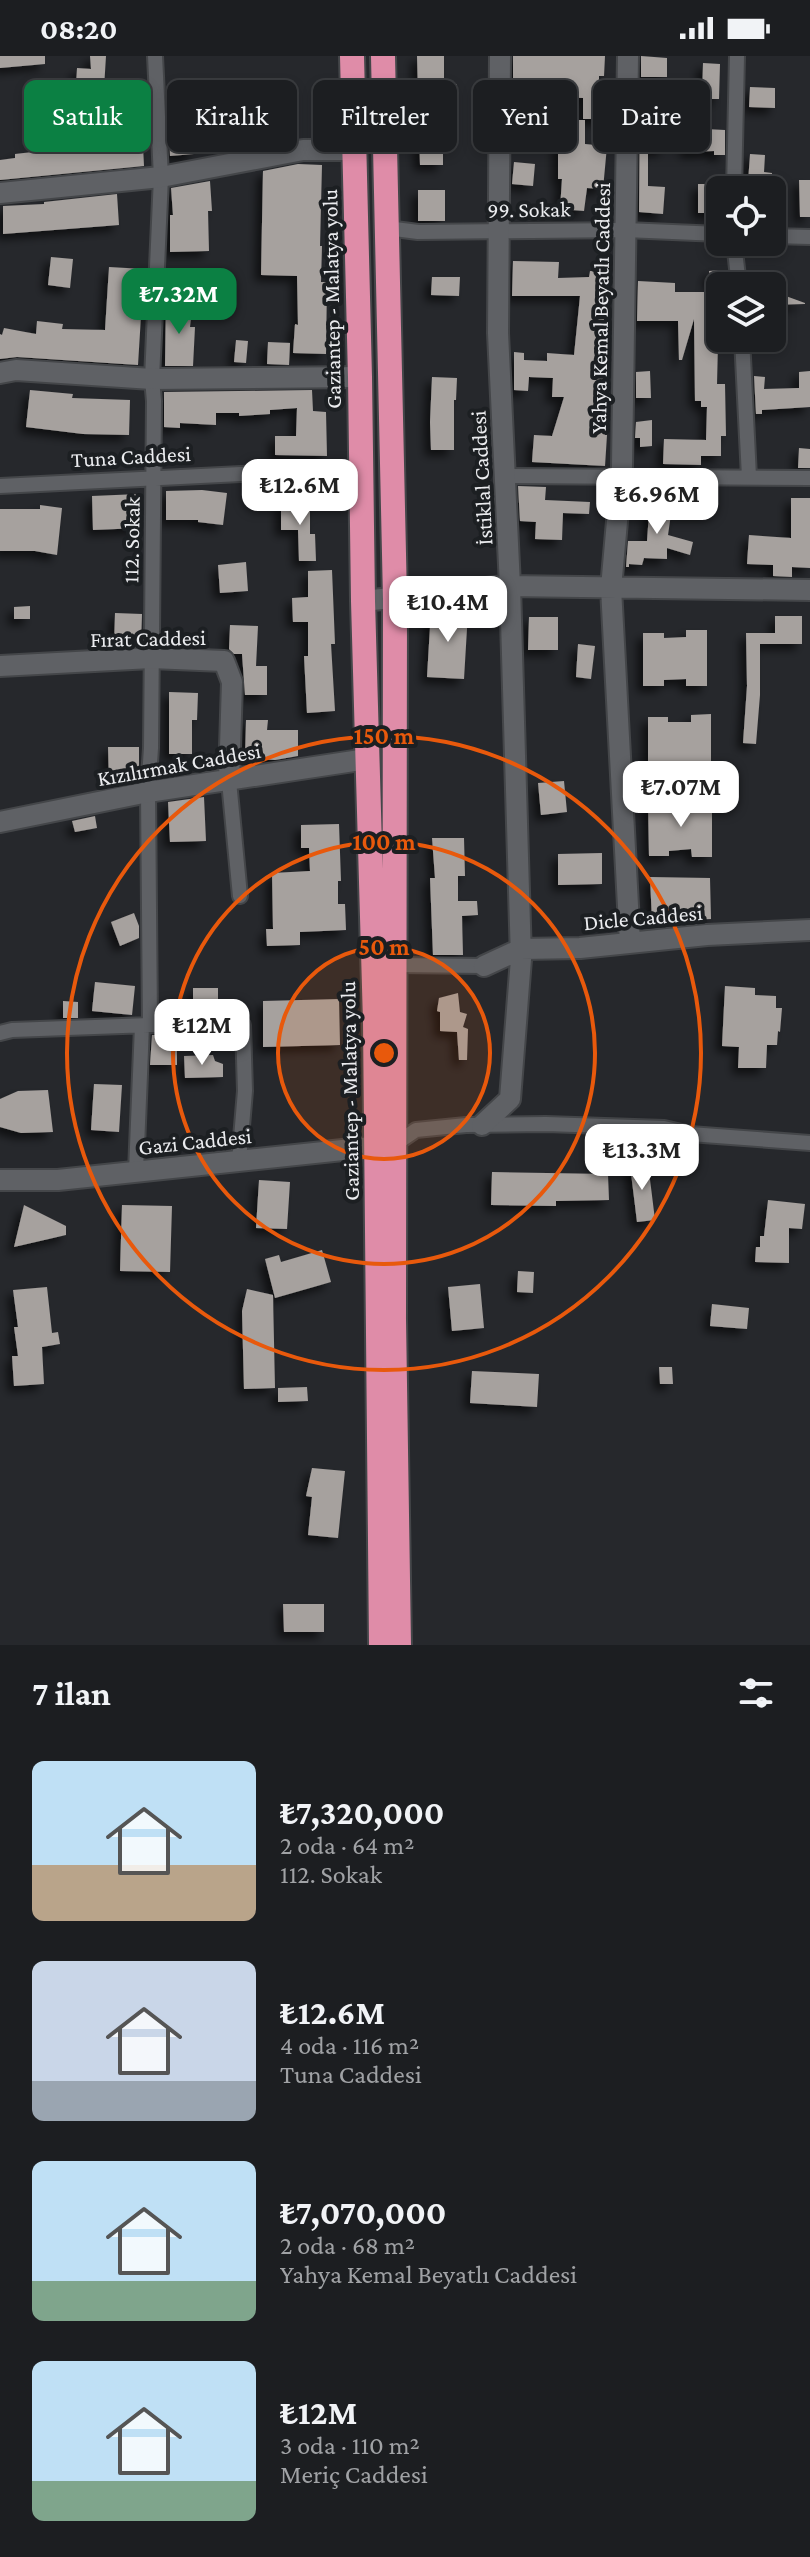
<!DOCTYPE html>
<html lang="tr">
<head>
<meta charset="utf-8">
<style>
	:root { --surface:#1c1e21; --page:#292b2e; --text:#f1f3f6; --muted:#a0a2a5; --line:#3a3c3f; --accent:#0b8043 }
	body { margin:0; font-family:"Crimson Pro",serif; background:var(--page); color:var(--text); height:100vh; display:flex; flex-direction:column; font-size:30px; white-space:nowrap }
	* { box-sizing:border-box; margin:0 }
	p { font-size:26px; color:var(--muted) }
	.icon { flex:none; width:44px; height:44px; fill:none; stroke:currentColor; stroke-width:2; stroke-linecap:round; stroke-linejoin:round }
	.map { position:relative; height:1589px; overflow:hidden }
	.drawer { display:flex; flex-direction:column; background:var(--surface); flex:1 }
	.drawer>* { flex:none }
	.top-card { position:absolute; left:24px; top:24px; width:762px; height:72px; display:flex; gap:16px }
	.fabs { position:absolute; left:706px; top:120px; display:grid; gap:16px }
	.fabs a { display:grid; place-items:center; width:80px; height:80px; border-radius:12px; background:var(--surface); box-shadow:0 4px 12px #0003,0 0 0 2px var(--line); font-size:40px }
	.price { position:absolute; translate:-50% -68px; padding:0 18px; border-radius:16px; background:#fff; color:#222; font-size:26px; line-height:52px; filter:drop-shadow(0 2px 4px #0008) }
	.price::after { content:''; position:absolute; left:50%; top:48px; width:24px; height:18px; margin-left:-12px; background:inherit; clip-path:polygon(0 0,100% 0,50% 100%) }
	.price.active { background:var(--accent); color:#fff }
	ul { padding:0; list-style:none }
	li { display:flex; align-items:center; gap:24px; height:200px; padding:0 32px }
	li span { display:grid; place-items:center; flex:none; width:224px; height:160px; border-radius:12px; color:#555 }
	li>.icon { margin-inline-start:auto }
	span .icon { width:96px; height:96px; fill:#fffc; stroke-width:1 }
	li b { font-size:34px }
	h2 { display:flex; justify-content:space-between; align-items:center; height:96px; padding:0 32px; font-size:34px }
	.pill { padding:0 28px; border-radius:12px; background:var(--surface); box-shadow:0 4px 12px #0003,0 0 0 2px var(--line); font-size:28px; line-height:72px }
	.pill.active { background:var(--accent); color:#fff }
	.status { display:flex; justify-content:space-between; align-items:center; height:56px; padding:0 40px; background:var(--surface); direction:ltr }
	.status svg { height:22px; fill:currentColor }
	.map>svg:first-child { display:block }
	.building { fill:#a6a19e; filter:url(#shadow) }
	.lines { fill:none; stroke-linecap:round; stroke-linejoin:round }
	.street-casing { stroke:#444649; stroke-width:18 }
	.secondary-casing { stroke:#444649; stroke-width:24 }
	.highway-casing { stroke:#444649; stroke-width:28 }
	.street { stroke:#5f6165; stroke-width:14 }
	.secondary { stroke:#5f6165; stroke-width:20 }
	.highway { stroke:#df8ca8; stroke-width:24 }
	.ring { fill:none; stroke:#e8590c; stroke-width:4 }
	.labels { text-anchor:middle; stroke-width:8; stroke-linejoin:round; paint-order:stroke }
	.street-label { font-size:22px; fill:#ebecef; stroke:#1c1f22 }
	.centre { fill:#e8590c; stroke:#1c1f22; stroke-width:4 }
	.ring-label { font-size:24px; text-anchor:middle; font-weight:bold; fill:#e8590c; stroke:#1c1f22; stroke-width:8; stroke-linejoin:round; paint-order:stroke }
</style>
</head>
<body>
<div class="status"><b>08:20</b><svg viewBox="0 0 49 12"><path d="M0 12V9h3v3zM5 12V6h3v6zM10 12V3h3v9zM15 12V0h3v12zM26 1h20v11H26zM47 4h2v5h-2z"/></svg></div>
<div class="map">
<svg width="810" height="1589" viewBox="0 0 810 1589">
	<defs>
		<filter id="shadow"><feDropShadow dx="-6" dy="6" stdDeviation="4" flood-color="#0009"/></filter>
	</defs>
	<rect width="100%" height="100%" fill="#26282c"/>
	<path class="building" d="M 0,0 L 45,0 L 45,8 L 0,12 Z
		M 90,0 L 106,0 L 101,80 L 129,78 L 131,42 L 146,43 L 144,69 L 142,69 L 144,110 L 0,124 L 0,104 L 15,102 L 15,98 L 59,93 L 59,88 L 76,86 L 74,65 L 77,12 L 91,13 Z
		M 417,0 L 444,0 L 444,28 L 457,28 L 457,54 L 449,55 L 449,88 L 443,88 L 443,109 L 420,109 Z
		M 513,0 L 605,0 L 604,20 L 599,20 L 599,39 L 608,39 L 608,63 L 583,63 L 583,42 L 555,41 L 555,25 L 544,25 L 539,58 L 513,57 Z
		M 641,0 L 667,2 L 667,21 L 641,21 Z
		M 703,7 L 720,8 L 719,43 L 702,43 Z
		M 750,31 L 775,32 L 775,52 L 749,51 Z
		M 640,41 L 666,42 L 664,94 L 648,94 L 648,130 L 665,131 L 663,158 L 639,156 Z
		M 186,52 L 188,69 L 191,69 L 194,98 L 170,100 L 169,71 L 172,71 L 170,54 Z
		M 558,64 L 585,64 L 585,88 L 607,90 L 603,133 L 587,132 L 584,155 L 560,153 L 562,123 L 558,123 Z
		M 686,72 L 725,74 L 725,99 L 714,99 L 714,95 L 686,96 Z
		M 750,98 L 765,99 L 764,116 L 772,117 L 772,129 L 748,127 Z
		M 514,106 L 535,108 L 533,130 L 512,128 Z
		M 298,108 L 322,109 L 320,190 L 322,190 L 321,226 L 327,226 L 326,298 L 293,297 L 295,268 L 298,269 L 297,220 L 261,219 L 263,115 Z
		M 799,124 L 810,124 L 810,161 L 800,161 Z
		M 210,125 L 212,155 L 208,155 L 209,195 L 170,196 L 170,159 L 173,159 L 171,132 Z
		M 698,128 L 720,128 L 720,157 L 698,157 Z
		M 418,134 L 445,134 L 445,165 L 418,165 Z
		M 117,138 L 119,169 L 3,178 L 3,150 L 44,148 L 44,146 Z
		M 51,201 L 73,203 L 70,232 L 48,229 Z
		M 513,205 L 559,206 L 558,222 L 589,221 L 590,215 L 606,216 L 603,242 L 609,243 L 604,285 L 610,286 L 609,304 L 605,304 L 603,355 L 605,379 L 607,379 L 605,410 L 532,406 L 534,379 L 552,380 L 564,341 L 552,341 L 553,322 L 529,321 L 528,335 L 514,334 L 514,296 L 524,297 L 524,304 L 547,305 L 547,297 L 574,299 L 580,240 L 512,240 Z
		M 109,211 L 144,213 L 142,237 L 146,238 L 145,260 L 141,260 L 138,309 L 17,301 L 0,303 L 0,278 L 2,279 L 4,272 L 36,278 L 37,265 L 63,268 L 62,273 L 105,274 Z
		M 721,214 L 722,228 L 710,228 L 709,215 Z
		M 432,221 L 460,221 L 459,240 L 431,239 Z
		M 638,225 L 675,227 L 675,236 L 715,236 L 716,258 L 711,258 L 712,288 L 718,288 L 717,328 L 725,328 L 726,380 L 721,380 L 721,400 L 701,400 L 701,409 L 663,408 L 664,383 L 706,384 L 707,351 L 701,351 L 701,345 L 695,345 L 694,263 L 682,304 L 679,304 L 678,265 L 637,265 Z
		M 772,235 L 805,247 L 805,248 L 772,249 Z
		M 166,240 L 174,241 L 173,253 L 192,255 L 190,271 L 195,271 L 193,310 L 165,310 Z
		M 236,284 L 248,285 L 246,307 L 234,306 Z
		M 268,286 L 290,287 L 289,309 L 267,308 Z
		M 650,315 L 651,342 L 636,342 L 636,316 Z
		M 810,315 L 810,351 L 762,354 L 762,358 L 756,358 L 754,320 L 765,321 L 764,333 L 799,332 L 799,316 Z
		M 432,321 L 457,322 L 456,344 L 454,344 L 454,394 L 431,394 L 430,366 Z
		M 30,334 L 73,338 L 72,342 L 130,344 L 129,379 L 83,378 L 26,371 Z
		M 312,334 L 313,355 L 326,356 L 327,400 L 275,399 L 275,380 L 296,380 L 297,352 L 270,354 L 270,358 L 239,360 L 239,357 L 216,357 L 216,369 L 180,367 L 180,372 L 164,371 L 164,336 Z
		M 652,364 L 652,390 L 640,391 L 640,382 L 635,382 L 636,366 Z
		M 799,392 L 810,393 L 810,412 L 798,412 Z
		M 518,430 L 546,431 L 545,444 L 590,446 L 589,458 L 563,457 L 562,484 L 535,483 L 536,466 L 520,465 Z
		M 202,434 L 227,437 L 223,469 L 198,466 L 198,464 L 166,464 L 166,435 Z
		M 139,438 L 140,472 L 93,474 L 92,440 Z
		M 681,438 L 710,439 L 710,454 L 681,454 Z
		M 791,442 L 810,442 L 810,512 L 792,511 L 792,521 L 773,520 L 773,509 L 747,508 L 749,479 L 791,482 Z
		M 650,443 L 673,444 L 668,479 L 693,486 L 690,499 L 667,492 L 667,503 L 644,502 L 642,509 L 629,508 L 629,511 L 626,511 L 628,485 L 647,485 Z
		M 281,445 L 310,445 L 310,478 L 315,478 L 316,505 L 299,505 L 298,474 L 281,474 Z
		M 40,449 L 62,452 L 57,499 L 35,495 L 0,495 L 0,453 L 40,453 Z
		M 246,506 L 248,535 L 220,537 L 218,509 Z
		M 332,514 L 335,588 L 331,588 L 335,655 L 307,657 L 304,600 L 308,600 L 308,566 L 293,566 L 292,542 L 308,541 L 308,515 Z
		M 30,550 L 30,563 L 14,563 L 14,551 Z
		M 431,554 L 468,556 L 464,623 L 427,621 Z
		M 115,557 L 142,558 L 141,590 L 114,591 Z
		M 775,560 L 802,560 L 802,588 L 760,588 L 760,639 L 756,688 L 743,687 L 747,630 L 746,577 L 775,577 Z
		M 529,561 L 558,561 L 558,594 L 528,594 Z
		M 230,569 L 258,570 L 256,610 L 267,610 L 267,639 L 245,639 L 242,598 L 234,598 L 229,593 Z
		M 686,574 L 707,574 L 707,630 L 686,630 L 686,623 L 664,624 L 664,630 L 643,630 L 643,577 L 664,577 L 664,582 L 686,581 Z
		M 578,588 L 595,590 L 591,623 L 576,621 Z
		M 169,636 L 198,637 L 197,664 L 192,664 L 192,698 L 169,698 Z
		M 711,658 L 711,715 L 691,715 L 691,707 L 668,708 L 668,714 L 648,714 L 648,661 L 668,661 L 668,666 L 691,666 L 691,659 Z
		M 246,664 L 268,664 L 267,674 L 298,674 L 298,700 L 275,704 L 245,702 Z
		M 108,691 L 139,691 L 139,725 L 109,727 Z
		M 564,725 L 567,756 L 541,759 L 538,727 Z
		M 204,741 L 206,785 L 170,786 L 168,746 Z
		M 691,745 L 712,745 L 712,801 L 692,801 L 691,793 L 669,795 L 669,800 L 649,800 L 648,747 L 669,747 L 669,752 L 691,752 Z
		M 95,760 L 97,772 L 75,776 L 72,765 Z
		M 339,768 L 341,825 L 338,825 L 338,848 L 345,848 L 346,874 L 300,876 L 300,889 L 267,890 L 266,873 L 273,873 L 272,817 L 310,815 L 309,792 L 301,792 L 301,769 Z
		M 432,782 L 464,782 L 465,820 L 458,820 L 458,845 L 477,845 L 478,859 L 462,860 L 463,899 L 433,899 L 430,822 L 435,822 Z
		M 602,797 L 602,828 L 558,829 L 558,798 Z
		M 650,821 L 710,822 L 711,863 L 652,865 Z
		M 134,857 L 139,870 L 139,882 L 120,890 L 111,866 Z
		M 95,926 L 135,930 L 132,959 L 92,955 Z
		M 725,930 L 755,932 L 755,939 L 776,940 L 776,952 L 782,952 L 780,976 L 778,975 L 777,989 L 767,989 L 766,1012 L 738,1012 L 739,991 L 722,990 Z
		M 193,932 L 218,932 L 218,954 L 193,954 Z
		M 458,937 L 460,956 L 467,958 L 463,971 L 468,973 L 467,1004 L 459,1004 L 457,976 L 440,975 L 440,956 L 437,955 L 439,942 Z
		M 339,943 L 340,989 L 263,991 L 263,945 Z
		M 63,945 L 78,946 L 78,962 L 63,962 Z
		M 152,979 L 177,979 L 177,1009 L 150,1009 Z
		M 213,999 L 215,1005 L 223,1008 L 223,1021 L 185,1022 L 184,1000 Z
		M 94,1028 L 122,1029 L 119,1076 L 91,1074 Z
		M 48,1034 L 53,1076 L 21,1077 L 0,1071 L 0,1043 L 18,1035 Z
		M 648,1107 L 655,1164 L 637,1166 L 630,1109 Z
		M 492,1116 L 608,1118 L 609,1144 L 556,1145 L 556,1150 L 491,1149 Z
		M 259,1124 L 290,1126 L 287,1173 L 256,1172 Z
		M 768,1144 L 805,1148 L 802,1173 L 789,1172 L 789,1207 L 755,1206 L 756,1191 L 760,1191 L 760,1180 L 764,1180 Z
		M 24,1149 L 66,1170 L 66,1179 L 14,1191 Z
		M 122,1149 L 172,1150 L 170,1216 L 120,1215 Z
		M 322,1194 L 331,1226 L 275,1242 L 265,1203 L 279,1199 L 281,1206 Z
		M 518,1215 L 534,1216 L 533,1237 L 517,1236 Z
		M 480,1228 L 484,1272 L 452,1275 L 448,1231 Z
		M 47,1231 L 52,1277 L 58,1276 L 60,1288 L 42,1291 L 44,1328 L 14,1330 L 12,1300 L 18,1300 L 14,1271 L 18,1271 L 13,1234 Z
		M 247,1233 L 273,1239 L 275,1332 L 244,1333 L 242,1255 Z
		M 712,1248 L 749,1252 L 747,1273 L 710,1270 Z
		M 659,1311 L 672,1311 L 673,1328 L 660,1328 Z
		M 472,1315 L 539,1318 L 537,1351 L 470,1347 Z
		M 307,1331 L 308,1345 L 278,1346 L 278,1332 Z
		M 312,1412 L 345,1415 L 338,1482 L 308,1479 L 312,1441 L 306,1440 Z
		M 283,1548 L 324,1548 L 324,1576 L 284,1576 Z"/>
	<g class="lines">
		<defs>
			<path id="street" d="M 734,134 L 737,0
				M 387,172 L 418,176 L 625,174 L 720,178
				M 772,180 L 810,181
				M 734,186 L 739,230
				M 742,282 L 749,421
				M 504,420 L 810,422
				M 0,430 L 360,412
				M 229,725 L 240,840
				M 395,909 L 484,910
				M 150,969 L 148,736 L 151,692 L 154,345 L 152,323 L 161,121 L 155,0
				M 0,977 L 12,974 L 150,969 L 243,969 L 245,1035 L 239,1105
				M 394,1089 L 416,1074 L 466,1069 L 546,1068 L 664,1072 L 690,1078 L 810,1087
				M 136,1115 L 142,970"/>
			<path id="secondary" d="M 628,0 L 622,410 L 611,532 L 630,887
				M 0,137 L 161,121 L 303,94 L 354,94
				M 0,317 L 16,314 L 152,323 L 360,321
				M 363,545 L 505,530 L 810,534
				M 0,610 L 151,602 L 224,605 L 232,626 L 229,725
				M 0,766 L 148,736 L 367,703
				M 484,910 L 521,893 L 580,892 L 707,879 L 810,874
				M 482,1069 L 510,1043 L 521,903 L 510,530 L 498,277 L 500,0
				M 0,1124 L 58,1124 L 390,1089"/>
			<path id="highway" d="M 352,0 L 360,321 L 363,545 L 375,966 L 381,1589
				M 383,0 L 395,543 L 394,1263 L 399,1589"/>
		</defs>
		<use href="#street" class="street-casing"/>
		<use href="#secondary" class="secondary-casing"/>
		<use href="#highway" class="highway-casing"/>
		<use href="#street" class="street"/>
		<use href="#secondary" class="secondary"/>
		<use href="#highway" class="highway"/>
	</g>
	<circle cx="384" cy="997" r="106" fill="#e8590c" fill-opacity=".12"/>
	<g class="ring">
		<circle cx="384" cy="997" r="106"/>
		<circle cx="384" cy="997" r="211"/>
		<circle cx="384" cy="997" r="317"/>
	</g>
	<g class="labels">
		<g class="street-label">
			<text transform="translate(529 153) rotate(-1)" y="8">99. Sokak</text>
			<text transform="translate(331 243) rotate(-91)" y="8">Gaziantep - Malatya yolu</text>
			<text transform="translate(600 252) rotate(-89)" y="8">Yahya Kemal Beyatlı Caddesi</text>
			<text transform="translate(131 400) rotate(-3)" y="8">Tuna Caddesi</text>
			<text transform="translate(481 422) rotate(-93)" y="8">İstiklal Caddesi</text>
			<text transform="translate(131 484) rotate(-89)" y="8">112. Sokak</text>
			<text transform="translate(148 582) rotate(-1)" y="8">Fırat Caddesi</text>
			<text transform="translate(179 708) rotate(-10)" y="8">Kızılırmak Caddesi</text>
			<text transform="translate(643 861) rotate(-5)" y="8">Dicle Caddesi</text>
			<text transform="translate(349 1035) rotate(-91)" y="8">Gaziantep - Malatya yolu</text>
			<text transform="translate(195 1085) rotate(-6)" y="8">Gazi Caddesi</text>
		</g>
	</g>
	<circle cx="384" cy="997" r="12" class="centre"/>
	<g class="ring-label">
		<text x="384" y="688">150 m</text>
		<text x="384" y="794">100 m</text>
		<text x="384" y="899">50 m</text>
	</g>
</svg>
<div class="fabs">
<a><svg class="icon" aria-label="locate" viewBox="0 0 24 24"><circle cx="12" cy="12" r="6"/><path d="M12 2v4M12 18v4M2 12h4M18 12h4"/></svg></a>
<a><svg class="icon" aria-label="layers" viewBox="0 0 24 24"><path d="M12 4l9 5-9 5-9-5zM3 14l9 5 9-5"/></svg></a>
</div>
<b class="price active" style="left:179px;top:280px">₺7.32M</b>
<b class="price" style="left:300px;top:471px">₺12.6M</b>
<b class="price" style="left:657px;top:480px">₺6.96M</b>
<b class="price" style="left:448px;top:588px">₺10.4M</b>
<b class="price" style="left:681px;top:773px">₺7.07M</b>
<b class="price" style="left:202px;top:1011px">₺12M</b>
<b class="price" style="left:642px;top:1136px">₺13.3M</b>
<div class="top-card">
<a class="pill active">Satılık</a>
<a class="pill">Kiralık</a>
<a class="pill">Filtreler</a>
<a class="pill">Yeni</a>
<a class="pill">Daire</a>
</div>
</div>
<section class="drawer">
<h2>7 ilan<svg class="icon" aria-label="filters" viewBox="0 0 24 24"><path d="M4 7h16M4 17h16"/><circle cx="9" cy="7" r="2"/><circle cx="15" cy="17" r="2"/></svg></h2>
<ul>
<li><span style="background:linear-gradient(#bfe0f5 65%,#b9a48a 0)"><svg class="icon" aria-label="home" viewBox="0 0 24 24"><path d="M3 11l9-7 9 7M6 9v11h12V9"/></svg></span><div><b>₺7,320,000</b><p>2 oda · 64 m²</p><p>112. Sokak</p></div></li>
<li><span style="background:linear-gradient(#c9d6e8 75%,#9aa5b1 0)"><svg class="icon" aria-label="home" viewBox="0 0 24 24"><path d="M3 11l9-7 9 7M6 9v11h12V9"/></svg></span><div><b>₺12.6M</b><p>4 oda · 116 m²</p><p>Tuna Caddesi</p></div></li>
<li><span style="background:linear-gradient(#bfe0f5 75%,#7fa58c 0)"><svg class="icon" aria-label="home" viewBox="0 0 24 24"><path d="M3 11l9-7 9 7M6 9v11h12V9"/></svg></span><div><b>₺7,070,000</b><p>2 oda · 68 m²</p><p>Yahya Kemal Beyatlı Caddesi</p></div></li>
<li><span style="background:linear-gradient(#bfe0f5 75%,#7fa58c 0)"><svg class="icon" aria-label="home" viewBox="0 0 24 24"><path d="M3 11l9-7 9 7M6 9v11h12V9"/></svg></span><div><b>₺12M</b><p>3 oda · 110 m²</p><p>Meriç Caddesi</p></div></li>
</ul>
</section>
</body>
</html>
